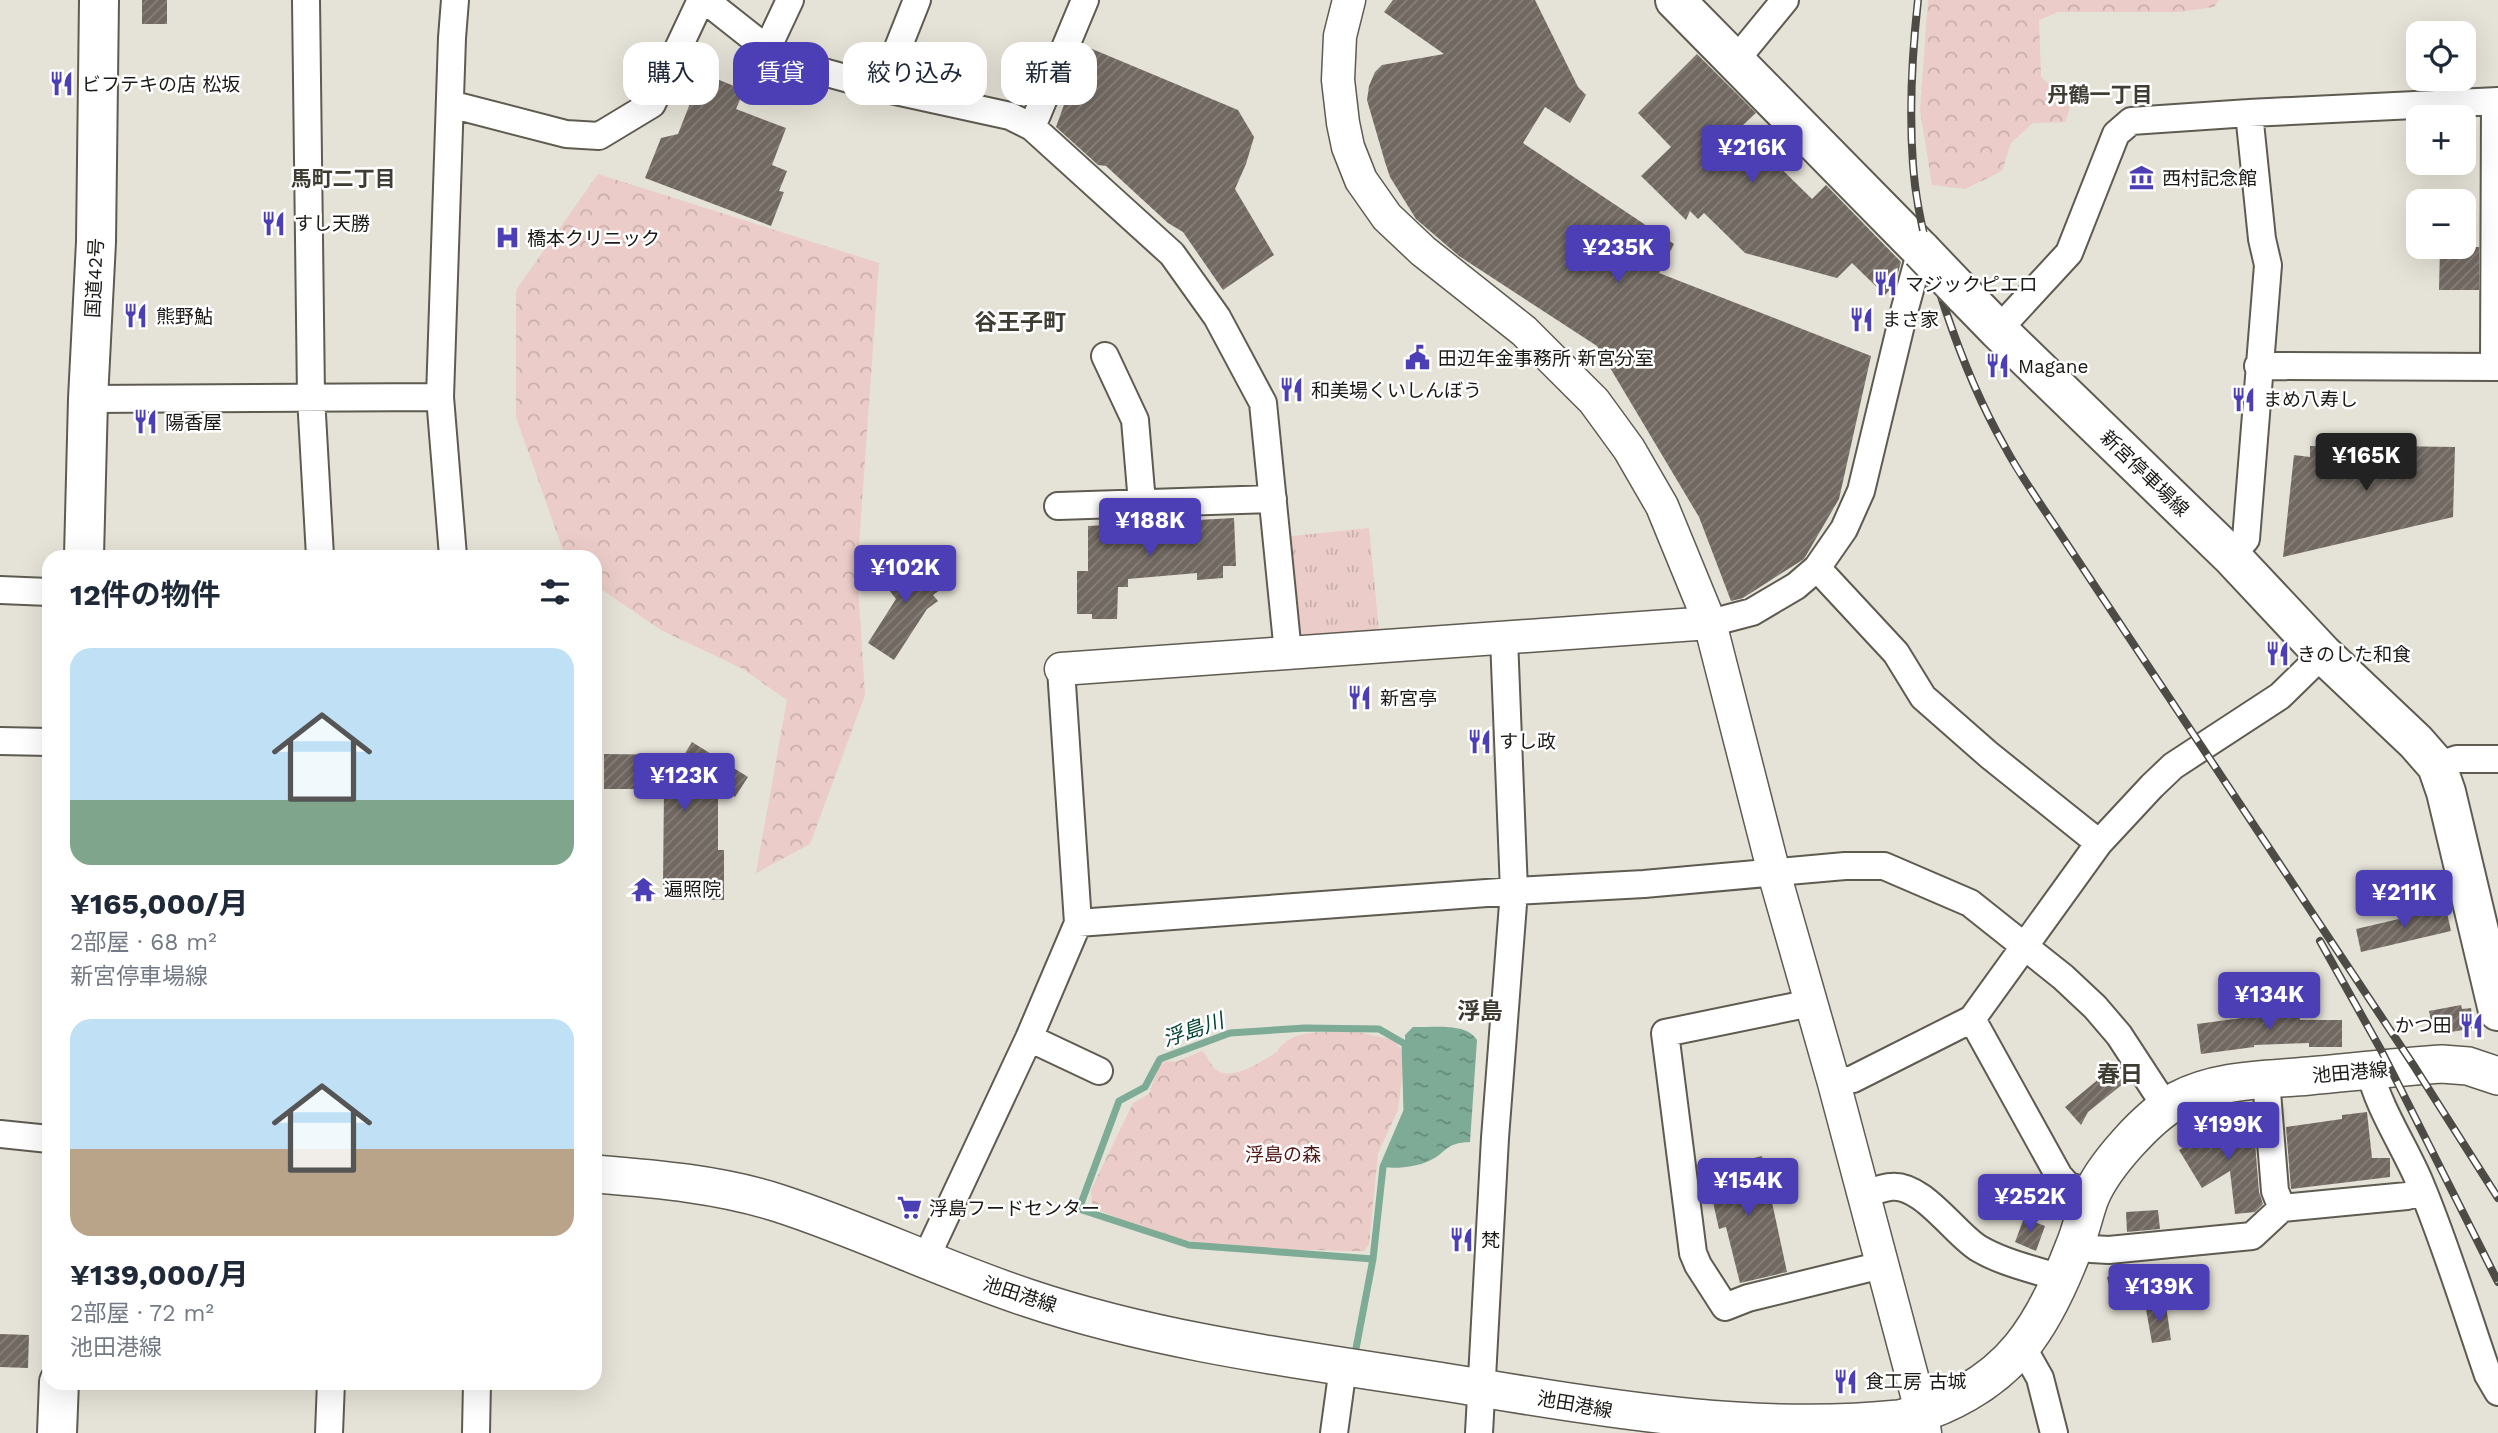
<!DOCTYPE html>
<html lang="ja">
<head>
<meta charset="utf-8">
<style>
	:root { --surface:#fff; --page:#f6f6f7; --text:#1f2937; --muted:#747a83; --accent:#4c3fb6 }
	body { margin:0; font-family:"Work Sans","Noto Sans JP",sans-serif; background:var(--page); color:var(--text); height:100vh; display:flex; flex-direction:column; font-size:26px; white-space:nowrap }
	* { box-sizing:border-box; margin:0 }
	p { font-size:23px; color:var(--muted) }
	.icon { flex:none; width:38px; height:38px; fill:none; stroke:currentColor; stroke-width:2; stroke-linecap:round; stroke-linejoin:round }
	.map { position:relative; flex:1; overflow:hidden }
	.drawer { position:absolute; left:42px; top:550px; width:560px; height:840px; display:flex; flex-direction:column; background:var(--surface); border-radius:21px; box-shadow:0 7px 28px #0002 }
	.drawer>* { flex:none }
	.banner { position:absolute; left:623px; top:42px; width:665px; height:63px; display:flex; gap:14px }
	.controls { position:absolute; left:2406px; top:21px; display:grid; gap:14px }
	.controls a { display:grid; place-items:center; width:70px; height:70px; border-radius:14px; background:var(--surface); box-shadow:0 7px 28px #0002; font-size:35px }
	.price { position:absolute; translate:-50% -60px; padding:0 16px; border-radius:7px; background:var(--accent); color:#fff; font-size:23px; line-height:46px; filter:drop-shadow(0 2px 4px #0008) }
	.price::after { content:''; position:absolute; left:50%; top:42px; width:21px; height:16px; margin-left:-10px; background:inherit; clip-path:polygon(0 0,100% 0,50% 100%) }
	.price.on { background:#222; color:#fff }
	ul { padding:0; list-style:none }
	li { display:grid; align-content:center; gap:14px; height:371px; padding:0 28px }
	li span { display:grid; place-items:center; height:217px; border-radius:21px; color:#555 }
	li>.icon { margin-inline-start:auto }
	span .icon { width:126px; height:126px; fill:#fffc; stroke-width:1 }
	li b { font-size:30px }
	h2 { display:flex; justify-content:space-between; align-items:center; height:84px; padding:0 28px; font-size:30px }
	.chip { padding:0 24px; border-radius:21px; background:var(--surface); box-shadow:0 7px 28px #0002; font-size:24px; line-height:63px }
	.chip.on { background:var(--accent); color:#fff }
	.map>svg:first-child { display:block }
	.forest { fill:url(#forest-crowns) }
	.park { fill:url(#park-tufts) }
	.water { fill:url(#water-ripples) }
	.lines { fill:none; stroke-linecap:round; stroke-linejoin:round }
	.stream { stroke:#7dab96; stroke-width:7 }
	.building { fill:url(#building-hatch) }
	.minor-casing { stroke:#5e5b51; stroke-width:30 }
	.tertiary-casing { stroke:#5e5b51; stroke-width:35 }
	.secondary-casing { stroke:#5e5b51; stroke-width:40 }
	.primary-casing { stroke:#5e5b51; stroke-width:42 }
	.trunk-casing { stroke:#5e5b51; stroke-width:42 }
	.minor { stroke:#fff; stroke-width:26 }
	.tertiary { stroke:#fff; stroke-width:32 }
	.secondary { stroke:#fff; stroke-width:37 }
	.primary { stroke:#fff; stroke-width:38 }
	.trunk { stroke:#fff; stroke-width:38 }
	.rail-casing { stroke:#4d4b45; stroke-width:8 }
	.rail { stroke:#fff; stroke-width:5; stroke-dasharray:16; stroke-linecap:butt }
	.primary-bridge-casing { stroke:#5e5b51; stroke-width:42; stroke-linecap:butt }
	.primary-bridge { stroke:#fff; stroke-width:38 }
	.labels { text-anchor:middle; stroke-width:5; stroke-linejoin:round; paint-order:stroke }
	.poi-label { font-size:19px; fill:#1a1915; stroke:#fff; text-anchor:start }
	.street-label { font-size:19px; fill:#1a1915; stroke:#fff }
	.park-label { font-size:19px; fill:#511715; stroke:#fff }
	.neighbourhood-label { font-size:21px; font-weight:bold; fill:#3e3c33; stroke:#fff }
	.water-label { font-size:21px; font-style:italic; fill:#034531; stroke:#fff }
	.quarter-label { font-size:23px; font-weight:bold; fill:#3e3c33; stroke:#fff }
</style>
</head>
<body>
<div class="map">
<svg width="2498" height="1433" viewBox="0 0 2498 1433">
	<defs>
		<pattern id="forest-crowns" width="20" height="18" patternUnits="userSpaceOnUse" patternTransform="scale(1.75)"><rect width="20" height="18" fill="#ebccc8"/><path d="M2 6a3 3 0 1 1 6 0M12 15a3 3 0 1 1 6 0" fill="none" stroke="#c9afab"/></pattern>
		<pattern id="park-tufts" width="24" height="20" patternUnits="userSpaceOnUse" patternTransform="scale(1.75)"><rect width="24" height="20" fill="#ebccc8"/><path d="M3 7l-1-3M5 7V3M7 7l1-3M15 17l-1-3M17 17v-4M19 17l1-3" fill="none" stroke="#c9afab"/></pattern>
		<pattern id="water-ripples" width="26" height="14" patternUnits="userSpaceOnUse" patternTransform="scale(1.75)"><rect width="26" height="14" fill="#7dab96"/><path d="M2 4q2-2 4 0t4 0M15 11q2-2 4 0t4 0" fill="none" stroke="#668a79"/></pattern>
		<pattern id="building-hatch" width="6" height="6" patternUnits="userSpaceOnUse" patternTransform="scale(1.75)"><rect width="6" height="6" fill="#716861"/><path d="M-1 1l2-2M0 6l6-6M5 7l2-2" fill="none" stroke="#87817b"/></pattern>
	</defs>
	<rect width="100%" height="100%" fill="#e5e2d7"/>
	<path class="forest" d="M 1928,0 L 2219,0 L 2214,7 L 2179,12 L 2058,12 L 2039,20 L 2041,77 L 2071,105 L 2065,122 L 2033,123 L 2011,143 L 2002,171 L 1965,189 L 1932,185 L 1920,110 Z
		M 598,174 L 879,263 L 857,572 L 865,695 L 810,844 L 756,873 L 787,700 L 743,669 L 661,630 L 595,585 L 595,556 L 565,556 L 516,417 L 516,290 Z
		M 1334,1031 L 1353,1031 L 1394,1040 L 1402,1051 L 1403,1069 L 1398,1110 L 1378,1153 L 1369,1244 L 1364,1251 C 1299,1250 1213,1250 1150,1232 C 1132,1226 1114,1216 1096,1209 L 1092,1203 L 1091,1190 L 1133,1103 L 1149,1094 L 1158,1068 L 1165,1061 L 1176,1062 L 1202,1051 C 1208,1056 1209,1063 1215,1069 C 1232,1083 1261,1061 1277,1052 C 1288,1032 1313,1033 1334,1031 Z"/>
	<path class="park" d="M 1369,528 L 1380,641 L 1292,648 L 1283,537 Z"/>
	<path class="water" d="M 1413,1027 C 1432,1028 1466,1022 1477,1040 L 1470,1142 C 1444,1143 1448,1152 1429,1161 C 1416,1167 1397,1169 1383,1167 L 1407,1111 L 1405,1035 Z"/>
	<g class="lines">
		<path class="stream" d="M 1354,1359 L 1373,1259 L 1383,1167 L 1407,1111 L 1405,1044 L 1379,1029 L 1305,1028 L 1230,1033 L 1160,1059 L 1145,1087 L 1119,1101 L 1079,1209 L 1189,1245 L 1373,1259"/>
	</g>
	<path class="building" d="M 142,0 L 167,0 L 167,24 L 142,24 Z
		M 1393,0 L 1535,0 L 1578,87 L 1586,95 L 1570,123 L 1545,107 L 1523,143 L 1674,244 L 1659,273 L 1871,356 L 1839,499 L 1804,559 L 1743,598 L 1731,601 L 1699,517 L 1597,346 L 1459,256 L 1416,219 L 1390,177 L 1385,162 L 1367,100 L 1369,86 L 1375,72 L 1382,65 L 1444,54 L 1384,12 Z
		M 1085,46 L 1238,110 L 1254,137 L 1246,164 L 1235,189 L 1274,255 L 1223,290 L 1183,232 L 1168,223 L 1106,166 L 1098,165 L 1056,127 Z
		M 1697,54 L 1756,113 L 1740,128 L 1812,199 L 1826,185 L 1901,262 L 1895,284 L 1885,295 L 1852,263 L 1837,278 L 1745,253 L 1704,213 L 1698,219 L 1690,211 L 1686,220 L 1641,176 L 1671,147 L 1638,113 Z
		M 702,73 L 744,90 L 736,109 L 786,128 L 772,165 L 787,171 L 779,191 L 784,192 L 771,226 L 645,178 L 661,138 L 678,134 Z
		M 2440,247 L 2479,247 L 2479,290 L 2439,290 Z
		M 2361,440 L 2392,441 L 2391,446 L 2455,447 L 2453,517 L 2283,557 L 2294,455 L 2310,457 L 2310,446 L 2361,447 Z
		M 1234,518 L 1236,566 L 1223,566 L 1223,578 L 1197,580 L 1197,573 L 1128,579 L 1128,587 L 1118,587 L 1117,619 L 1092,619 L 1092,614 L 1077,614 L 1077,571 L 1088,571 L 1088,526 Z
		M 916,554 L 943,588 L 933,595 L 938,601 L 927,609 L 894,660 L 868,643 L 896,599 L 882,581 Z
		M 692,742 L 748,777 L 735,797 L 718,787 L 718,850 L 724,850 L 724,900 L 670,899 L 670,885 L 663,885 L 664,789 L 604,789 L 604,754 L 684,755 Z
		M 2446,908 L 2451,931 L 2361,952 L 2356,929 Z
		M 2461,1005 L 2462,1009 L 2471,1008 L 2474,1028 L 2434,1035 L 2429,1011 Z
		M 2257,1008 L 2290,1008 L 2290,1014 L 2300,1014 L 2300,1020 L 2342,1020 L 2342,1047 L 2309,1047 L 2309,1043 L 2254,1045 L 2254,1047 L 2201,1054 L 2197,1024 L 2257,1016 Z
		M 2118,1063 L 2129,1079 L 2088,1112 L 2081,1125 L 2065,1107 Z
		M 2367,1112 L 2372,1158 L 2390,1158 L 2390,1177 L 2291,1189 L 2286,1127 L 2342,1119 L 2342,1115 Z
		M 2253,1119 L 2259,1192 L 2263,1204 L 2255,1212 L 2235,1214 L 2230,1171 L 2202,1188 L 2179,1150 L 2207,1134 L 2205,1131 L 2222,1127 L 2221,1124 Z
		M 1762,1156 L 1787,1272 L 1740,1283 L 1726,1227 L 1719,1229 L 1708,1180 L 1712,1179 L 1709,1169 Z
		M 2158,1210 L 2160,1229 L 2127,1232 L 2126,1212 Z
		M 2024,1218 L 2045,1226 L 2036,1251 L 2015,1242 Z
		M 2151,1267 L 2155,1285 L 2111,1295 L 2107,1277 Z
		M 2166,1306 L 2171,1340 L 2152,1343 L 2146,1309 Z
		M 0,1334 L 29,1335 L 28,1368 L 0,1367 Z"/>
	<g class="lines">
		<defs>
			<path id="minor" d="M 306,0 L 311,397 L 320,556
				M 705,0 L 767,49 L 794,64 L 882,88 L 1010,116 L 1032,127 L 1172,254 L 1217,317 L 1263,403 L 1288,653
				M 767,49 L 790,0
				M 1735,61 L 1785,0
				M 882,88 L 917,0
				M 450,104 L 566,134 L 599,136 L 652,104 L 701,0
				M 1032,127 L 1085,0
				M 1998,330 L 2069,253 L 2116,134 L 2131,121 L 2249,113 L 2498,101
				M 1105,356 L 1135,420 L 1142,503
				M 2258,366 L 2498,367
				M 2494,367 L 2495,102
				M 88,399 L 440,397
				M 1058,506 L 1273,499
				M 453,556 L 440,397 L 452,38 L 455,0
				M 2231,556 L 2246,539 L 2268,265 L 2262,239 L 2249,113
				M 1817,568 L 1896,653 L 1923,697 L 1989,755 L 2099,843
				M 0,590 L 49,592
				M 1710,623 L 1752,612 L 1796,586 L 1817,568 L 1844,529 L 1861,491 L 1905,308 L 1921,250
				M 0,741 L 49,742
				M 2437,766 L 2457,759 L 2498,759
				M 1078,923 L 1514,891 L 1644,884 L 1845,866 L 1884,866 L 1970,903 L 2063,977 L 2095,1007 L 2119,1035 L 2166,1107
				M 1811,1003 L 1665,1033 L 1693,1253 L 1698,1265 L 1725,1307 L 1748,1298 L 1882,1265
				M 1972,1019 L 2059,1176 L 2067,1185 L 2091,1194
				M 1029,1038 L 1099,1071
				M 2370,1070 C 2377,1106 2405,1147 2420,1183 C 2446,1245 2466,1311 2488,1375 L 2498,1392
				M 1834,1083 L 1853,1079 L 1972,1019 L 2099,843 L 2152,786 L 2173,766 L 2280,696 L 2323,654
				M 0,1134 L 49,1139
				M 1863,1195 C 1872,1192 1881,1188 1890,1187 C 1921,1182 1954,1233 1978,1248 C 2003,1263 2033,1269 2060,1278
				M 2282,1208 L 2407,1196 L 2423,1191
				M 2076,1244 L 2091,1249 L 2109,1250 L 2252,1236 L 2282,1208 L 2275,1191 L 2266,1080
				M 925,1260 L 1029,1038 L 1078,923 L 1061,669
				M 2022,1346 L 2040,1378 L 2054,1433
				M 329,1433 L 331,1382
				M 476,1433 L 477,1382
				M 1334,1433 L 1343,1367
				M 1479,1433 L 1495,1138 L 1514,891 L 1504,638"/>
			<path id="tertiary" d="M 1349,0 L 1340,36 L 1338,80 L 1343,123 L 1348,147 L 1361,180 L 1387,217 L 1423,251 L 1524,331 L 1594,401 L 1629,449 L 1662,506 L 1710,623 L 1774,873 L 1834,1083 L 1922,1414 L 1925,1433
				M 1061,669 L 1710,623"/>
			<path id="secondary" d="M 595,1174 C 656,1179 719,1184 778,1203 C 862,1230 943,1270 1028,1298 C 1174,1347 1330,1363 1481,1388 C 1618,1411 1761,1433 1899,1419 C 1945,1409 1992,1383 2021,1347 C 2044,1319 2061,1281 2074,1247 C 2081,1231 2084,1214 2090,1198 C 2103,1166 2148,1116 2178,1100 C 2218,1079 2265,1080 2309,1076 C 2353,1072 2397,1067 2442,1064 L 2468,1066 L 2498,1076"/>
			<path id="primary" d="M 1675,0 L 1921,250
				M 1964,295 L 1998,330 L 2231,556 L 2323,654 L 2416,742 L 2437,766 L 2446,792 L 2498,1011"/>
			<path id="trunk" d="M 84,556 L 88,399 L 96,242 L 99,0
				M 57,1433 L 59,1382"/>
		</defs>
		<use href="#minor" class="minor-casing"/>
		<use href="#tertiary" class="tertiary-casing"/>
		<use href="#secondary" class="secondary-casing"/>
		<use href="#primary" class="primary-casing"/>
		<use href="#trunk" class="trunk-casing"/>
		<use href="#minor" class="minor"/>
		<use href="#tertiary" class="tertiary"/>
		<use href="#secondary" class="secondary"/>
		<use href="#primary" class="primary"/>
		<use href="#trunk" class="trunk"/>
		<defs>
			<path id="rail" d="M 1918,0 C 1912,54 1909,110 1913,165 C 1919,249 1963,374 2005,447 C 2015,466 2027,484 2039,502 L 2414,1066 L 2498,1198
				M 2320,941 L 2381,1050 L 2498,1282"/>
		</defs>
		<use href="#rail" class="rail-casing"/>
		<use href="#rail" class="rail"/>
		<defs>
			<path id="primary-bridge" d="M 1921,250 L 1964,295"/>
		</defs>
		<use href="#primary-bridge" class="primary-bridge-casing"/>
		<use href="#primary-bridge" class="primary-bridge"/>
	</g>
	<defs>
		<symbol id="restaurant-bare" viewBox="-9 -9 18 18"><path d="M-5-6h1v4h1v-4h1v4h1v-4h1v5L-1.5 .5V6h-2V.5L-5-1ZM5-6V6H3V1.5H1.5Q1.5-4 5-6Z" fill="#4c3fb6" stroke="#fff" stroke-width="2.5" paint-order="stroke"/></symbol>
		<symbol id="museum-bare" viewBox="-9 -9 18 18"><path d="M0-6L6-3V-2H-6V-3ZM-5-1h2V3h-2ZM-1-1h2V3h-2ZM3-1h2V3H3ZM-6 4H6V6H-6Z" fill="#4c3fb6" stroke="#fff" stroke-width="2.5" paint-order="stroke"/></symbol>
		<symbol id="hospital-bare" viewBox="-9 -9 18 18"><path d="M-5-5h3v3.5h4V-5h3V5h-3V1.5h-4V5h-3Z" fill="#4c3fb6" stroke="#fff" stroke-width="2.5" paint-order="stroke"/></symbol>
		<symbol id="civic-bare" viewBox="-9 -9 18 18"><path d="M-.6-6.5H3V-4.5H.6V-3L4-1V1h2V6H-6V1h2V-1L-.6-3ZM-1.2 2.5V6h2.4V2.5Z" fill="#4c3fb6" stroke="#fff" stroke-width="2.5" paint-order="stroke"/></symbol>
		<symbol id="temple-bare" viewBox="-9 -9 18 18"><path d="M0-6L5-2H3V0L6.5 2.5H4V6H1.5V3h-3V6H-4V2.5H-6.5L-3 0V-2H-5Z" fill="#4c3fb6" stroke="#fff" stroke-width="2.5" paint-order="stroke"/></symbol>
		<symbol id="supermarket-bare" viewBox="-9 -9 18 18"><path d="M-6-5.5h2.5l.6 2H6L4.5 2H-2.5L-4.4-4H-6ZM-1.5 3.2a1.3 1.3 0 1 0 .1 0ZM3 3.2a1.3 1.3 0 1 0 .1 0Z" fill="#4c3fb6" stroke="#fff" stroke-width="2.5" paint-order="stroke"/></symbol>
	</defs>
	<g fill-rule="evenodd">
		<use href="#restaurant-bare" x="44" y="66" width="35" height="35"/>
		<use href="#museum-bare" x="2124" y="160" width="35" height="35"/>
		<use href="#restaurant-bare" x="256" y="206" width="35" height="35"/>
		<use href="#hospital-bare" x="490" y="220" width="35" height="35"/>
		<use href="#restaurant-bare" x="1868" y="266" width="35" height="35"/>
		<use href="#restaurant-bare" x="118" y="298" width="35" height="35"/>
		<use href="#restaurant-bare" x="1844" y="302" width="35" height="35"/>
		<use href="#civic-bare" x="1400" y="340" width="35" height="35"/>
		<use href="#restaurant-bare" x="1980" y="348" width="35" height="35"/>
		<use href="#restaurant-bare" x="1274" y="372" width="35" height="35"/>
		<use href="#restaurant-bare" x="2226" y="382" width="35" height="35"/>
		<use href="#restaurant-bare" x="128" y="404" width="35" height="35"/>
		<use href="#restaurant-bare" x="2260" y="636" width="35" height="35"/>
		<use href="#restaurant-bare" x="1342" y="680" width="35" height="35"/>
		<use href="#restaurant-bare" x="1462" y="724" width="35" height="35"/>
		<use href="#temple-bare" x="626" y="872" width="35" height="35"/>
		<use href="#restaurant-bare" x="2454" y="1008" width="35" height="35"/>
		<use href="#supermarket-bare" x="892" y="1190" width="35" height="35"/>
		<use href="#restaurant-bare" x="1444" y="1222" width="35" height="35"/>
		<use href="#restaurant-bare" x="1828" y="1364" width="35" height="35"/>
	</g>
	<g class="labels">
		<g class="poi-label">
			<text x="82" y="91">ビフテキの店 松坂</text>
			<text x="2162" y="185">西村記念館</text>
			<text x="294" y="230">すし天勝</text>
			<text x="527" y="245">橋本クリニック</text>
			<text x="1905" y="291">マジックピエロ</text>
			<text x="156" y="323">熊野鮎</text>
			<text x="1882" y="326">まさ家</text>
			<text x="1438" y="365">田辺年金事務所 新宮分室</text>
			<text x="2018" y="373">Magane</text>
			<text x="1311" y="397">和美場くいしんぼう</text>
			<text x="2263" y="406">まめ八寿し</text>
			<text x="165" y="429">陽香屋</text>
			<text x="2297" y="661">きのした和食</text>
			<text x="1380" y="705">新宮亭</text>
			<text x="1499" y="748">すし政</text>
			<text x="664" y="896">遍照院</text>
			<text x="2452" y="1032" text-anchor="end">かつ田</text>
			<text x="929" y="1215">浮島フードセンター</text>
			<text x="1481" y="1247">梵</text>
			<text x="1865" y="1388">食工房 古城</text>
		</g>
		<g class="street-label">
			<text transform="translate(94 278) rotate(-87)" y="7">国道42号</text>
			<text transform="translate(2145 473) rotate(44)" y="7">新宮停車場線</text>
			<text transform="translate(2350 1072) rotate(-5)" y="7">池田港線</text>
			<text transform="translate(1020 1294) rotate(18)" y="7">池田港線</text>
			<text transform="translate(1575 1404) rotate(10)" y="7">池田港線</text>
		</g>
		<g class="park-label">
			<text x="1283" y="1161">浮島の森</text>
		</g>
		<g class="neighbourhood-label">
			<text x="2100" y="102">丹鶴一丁目</text>
			<text x="343" y="186">馬町二丁目</text>
		</g>
		<g class="water-label">
			<text transform="translate(1193 1030) rotate(-19)" y="7">浮島川</text>
		</g>
		<g class="quarter-label">
			<text x="1020" y="330">谷王子町</text>
			<text x="1480" y="1019">浮島</text>
			<text x="2120" y="1082">春日</text>
		</g>
	</g>
</svg>
<div class="controls">
<a><svg class="icon" aria-label="locate" viewBox="0 0 24 24"><circle cx="12" cy="12" r="6"/><path d="M12 2v4M12 18v4M2 12h4M18 12h4"/></svg></a>
<a>+</a>
<a>−</a>
</div>
<b class="price" style="left:1752px;top:185px">¥216K</b>
<b class="price" style="left:1618px;top:285px">¥235K</b>
<b class="price on" style="left:2366px;top:493px">¥165K</b>
<b class="price" style="left:1150px;top:558px">¥188K</b>
<b class="price" style="left:905px;top:605px">¥102K</b>
<b class="price" style="left:684px;top:813px">¥123K</b>
<b class="price" style="left:2404px;top:930px">¥211K</b>
<b class="price" style="left:2269px;top:1032px">¥134K</b>
<b class="price" style="left:2228px;top:1162px">¥199K</b>
<b class="price" style="left:1748px;top:1218px">¥154K</b>
<b class="price" style="left:2030px;top:1234px">¥252K</b>
<b class="price" style="left:2159px;top:1324px">¥139K</b>
<div class="banner">
<a class="chip">購入</a>
<a class="chip on">賃貸</a>
<a class="chip">絞り込み</a>
<a class="chip">新着</a>
</div>
<section class="drawer">
<h2>12件の物件<svg class="icon" aria-label="filters" viewBox="0 0 24 24"><path d="M4 7h16M4 17h16"/><circle cx="9" cy="7" r="2"/><circle cx="15" cy="17" r="2"/></svg></h2>
<ul>
<li><span style="background:linear-gradient(#bfe0f5 70%,#7fa58c 0)"><svg class="icon" aria-label="home" viewBox="0 0 24 24"><path d="M3 11l9-7 9 7M6 9v11h12V9"/></svg></span><div><b>¥165,000/月</b><p>2部屋 · 68 m²</p><p>新宮停車場線</p></div></li>
<li><span style="background:linear-gradient(#bfe0f5 60%,#b9a48a 0)"><svg class="icon" aria-label="home" viewBox="0 0 24 24"><path d="M3 11l9-7 9 7M6 9v11h12V9"/></svg></span><div><b>¥139,000/月</b><p>2部屋 · 72 m²</p><p>池田港線</p></div></li>
</ul>
</section>
</div>
</body>
</html>
